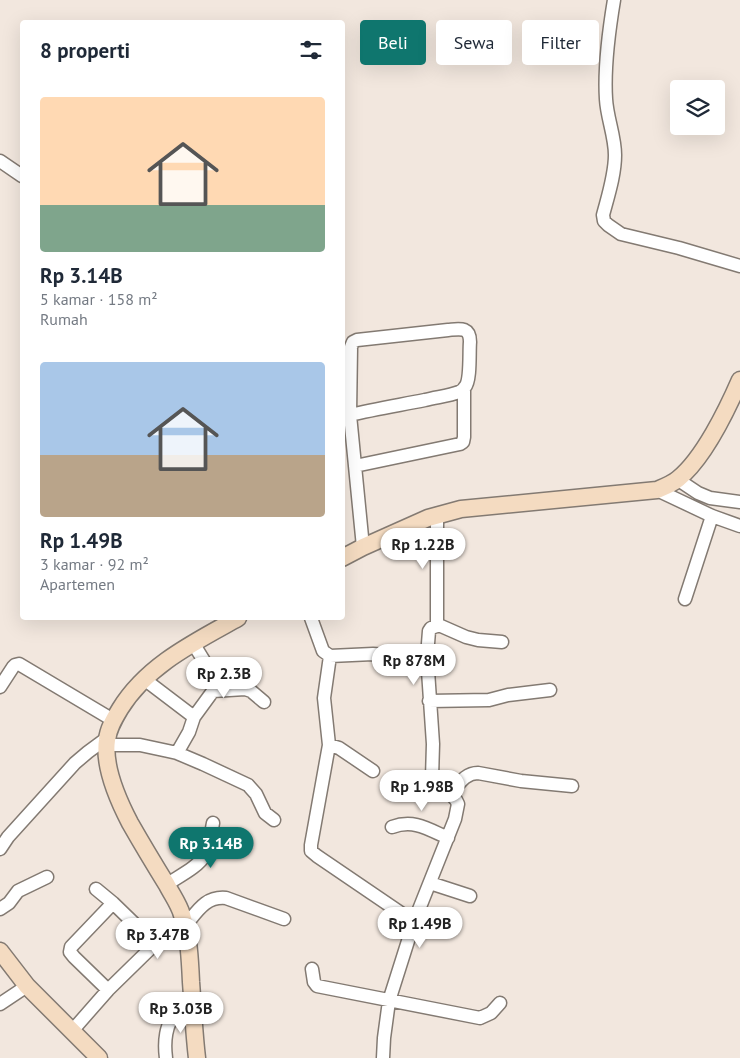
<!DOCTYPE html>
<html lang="id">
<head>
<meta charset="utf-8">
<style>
	:root { --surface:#fff; --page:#f2f2f3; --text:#1f2937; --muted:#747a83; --accent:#0f766e }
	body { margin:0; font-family:"PT Sans",sans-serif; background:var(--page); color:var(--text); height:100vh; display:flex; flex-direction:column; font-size:19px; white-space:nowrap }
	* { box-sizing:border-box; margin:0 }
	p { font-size:16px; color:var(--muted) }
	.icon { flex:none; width:28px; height:28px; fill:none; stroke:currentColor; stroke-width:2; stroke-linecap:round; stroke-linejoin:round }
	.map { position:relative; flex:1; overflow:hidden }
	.sheet { position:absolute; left:20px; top:20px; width:325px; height:600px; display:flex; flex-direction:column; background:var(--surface); border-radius:5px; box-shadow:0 5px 20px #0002 }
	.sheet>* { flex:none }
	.top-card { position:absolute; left:360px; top:20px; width:305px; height:45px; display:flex; gap:10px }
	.controls { position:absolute; left:670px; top:80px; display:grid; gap:10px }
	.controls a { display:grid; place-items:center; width:55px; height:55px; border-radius:5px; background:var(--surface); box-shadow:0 5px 20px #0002; font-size:25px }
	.price { position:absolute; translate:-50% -42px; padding:0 11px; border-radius:18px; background:#fff; color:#222; font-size:16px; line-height:32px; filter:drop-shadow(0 1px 2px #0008) }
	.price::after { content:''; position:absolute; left:50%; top:30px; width:15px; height:11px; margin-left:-8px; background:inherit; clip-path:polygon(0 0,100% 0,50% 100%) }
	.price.selected { background:var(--accent); color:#fff }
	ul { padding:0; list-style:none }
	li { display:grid; align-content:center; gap:10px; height:265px; padding:0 20px }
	li span { display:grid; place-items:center; height:155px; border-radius:5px; color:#555 }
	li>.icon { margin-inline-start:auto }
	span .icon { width:90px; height:90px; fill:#fffc; stroke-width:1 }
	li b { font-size:21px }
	h2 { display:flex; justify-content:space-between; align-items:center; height:60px; padding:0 20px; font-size:21px }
	.tag { padding:0 18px; border-radius:5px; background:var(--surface); box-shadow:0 5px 20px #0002; font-size:18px; line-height:45px }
	.tag.selected { background:var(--accent); color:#fff }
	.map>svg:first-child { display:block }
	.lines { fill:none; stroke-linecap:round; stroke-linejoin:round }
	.street-casing { stroke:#837a72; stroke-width:15 }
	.secondary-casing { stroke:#837a72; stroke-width:19 }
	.street { stroke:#fff; stroke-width:12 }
	.secondary { stroke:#f4dbc1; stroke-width:16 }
</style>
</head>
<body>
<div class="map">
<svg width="740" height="1058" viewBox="0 0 740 1058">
	<rect width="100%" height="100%" fill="#f2e7de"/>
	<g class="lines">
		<defs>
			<path id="street" d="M 614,0 C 609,30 604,68 606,99 C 607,118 615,136 615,155 C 615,175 608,196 603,215 L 604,221 L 608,225 L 621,234 L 679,248 L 740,266
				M 0,161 L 22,176
				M 350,415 L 351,347 L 353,342 L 357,340 L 448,330 C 459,329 470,326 470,342 C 469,352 471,380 465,387 C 464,389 461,391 459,392 C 449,396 436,397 425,400 C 400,405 374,409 350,415 L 363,547
				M 355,466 L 460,444 L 463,442 L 464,437 L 464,388
				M 677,479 L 698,493 L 710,498 L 740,502
				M 657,490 L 712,516 L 740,526
				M 685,599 L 712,516
				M 311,618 L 323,651 L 330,656 L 373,654 L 411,657 L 427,656 L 433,744 L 432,778 L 436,785 L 448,791 L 456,800 L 458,804 L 455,819 L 414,922 L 389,1001 L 384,1038 L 383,1058
				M 437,626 L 437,514
				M 330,656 L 324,698 L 329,745 L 311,845 L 311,851 L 317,856 L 414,922
				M 427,656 L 429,631 L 431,628 L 437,626 L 441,626 L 466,637 L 478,640 L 502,642
				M 144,679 L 194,717
				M 0,687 L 13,667 L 15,665 L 19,664 L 113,720
				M 213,691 L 245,689 L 251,691 L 264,702
				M 429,701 L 489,700 L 508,695 L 550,690
				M 106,745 L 140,745 L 168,751 L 177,753 L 203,764 L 248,785 L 256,794 L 265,813 L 274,820
				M 329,745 L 339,748 L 373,771
				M 177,753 L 189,732 L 194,717 L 213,691 L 216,683 L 215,679 L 193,643
				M 451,793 C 459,784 465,773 478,773 L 521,781 L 572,786
				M 392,827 C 414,819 428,829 448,838
				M 0,849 L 8,837 L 75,763 L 88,752 L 107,738
				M 430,883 L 470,896
				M 166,885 C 179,876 197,868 205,855 C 210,846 211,833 213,823
				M 0,909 L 9,903 L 18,891 L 47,877
				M 185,926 C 197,912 205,896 226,898 L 284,919
				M 312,969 L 314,982 L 317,986 L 480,1018 L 491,1013 L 500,1003
				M 108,990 L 74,957 L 70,952 L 71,947 L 113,903
				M 0,1004 L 27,986
				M 72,1031 L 108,990 L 152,947 L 151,941 L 147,936 L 113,903 L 96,889
				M 166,1058 C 164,1043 165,1023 177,1013 C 182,1010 187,1008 192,1007"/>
			<path id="secondary" d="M 342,558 L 363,547 L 428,518 L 461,509 L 657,490 C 664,487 672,484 678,479 C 703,459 727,410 740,380
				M 0,951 L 27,986 L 99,1058
				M 197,1058 C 194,1033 193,1008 191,982 C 190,960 189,937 182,915 C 179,904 172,895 167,885 C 154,864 142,844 130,823 C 118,800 103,767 107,740 C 108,729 114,719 120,709 C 147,665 195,642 238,618"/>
		</defs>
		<use href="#street" class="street-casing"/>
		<use href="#secondary" class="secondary-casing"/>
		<use href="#street" class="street"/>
		<use href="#secondary" class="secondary"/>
	</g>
</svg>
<div class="controls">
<a><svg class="icon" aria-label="layers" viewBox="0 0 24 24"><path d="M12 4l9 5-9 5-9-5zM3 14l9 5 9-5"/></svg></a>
</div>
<b class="price" style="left:423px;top:570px">Rp 1.22B</b>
<b class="price" style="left:414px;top:686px">Rp 878M</b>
<b class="price" style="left:224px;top:699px">Rp 2.3B</b>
<b class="price" style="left:422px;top:812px">Rp 1.98B</b>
<b class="price selected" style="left:211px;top:869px">Rp 3.14B</b>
<b class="price" style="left:420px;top:949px">Rp 1.49B</b>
<b class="price" style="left:158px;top:960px">Rp 3.47B</b>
<b class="price" style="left:181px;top:1034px">Rp 3.03B</b>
<div class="top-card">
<a class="tag selected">Beli</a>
<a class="tag">Sewa</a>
<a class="tag">Filter</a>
</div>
<section class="sheet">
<h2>8 properti<svg class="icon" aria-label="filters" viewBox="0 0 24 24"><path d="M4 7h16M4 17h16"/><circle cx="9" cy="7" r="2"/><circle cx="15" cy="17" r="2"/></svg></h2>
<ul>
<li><span style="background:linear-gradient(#ffd9b3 70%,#7fa58c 0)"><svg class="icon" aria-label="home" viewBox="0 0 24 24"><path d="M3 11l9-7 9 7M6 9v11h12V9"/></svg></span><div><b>Rp 3.14B</b><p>5 kamar · 158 m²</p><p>Rumah</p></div></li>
<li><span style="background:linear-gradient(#a9c7e8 60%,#b9a48a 0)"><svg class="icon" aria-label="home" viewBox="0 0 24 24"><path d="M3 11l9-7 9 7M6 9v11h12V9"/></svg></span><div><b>Rp 1.49B</b><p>3 kamar · 92 m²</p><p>Apartemen</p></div></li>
</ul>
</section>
</div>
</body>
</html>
